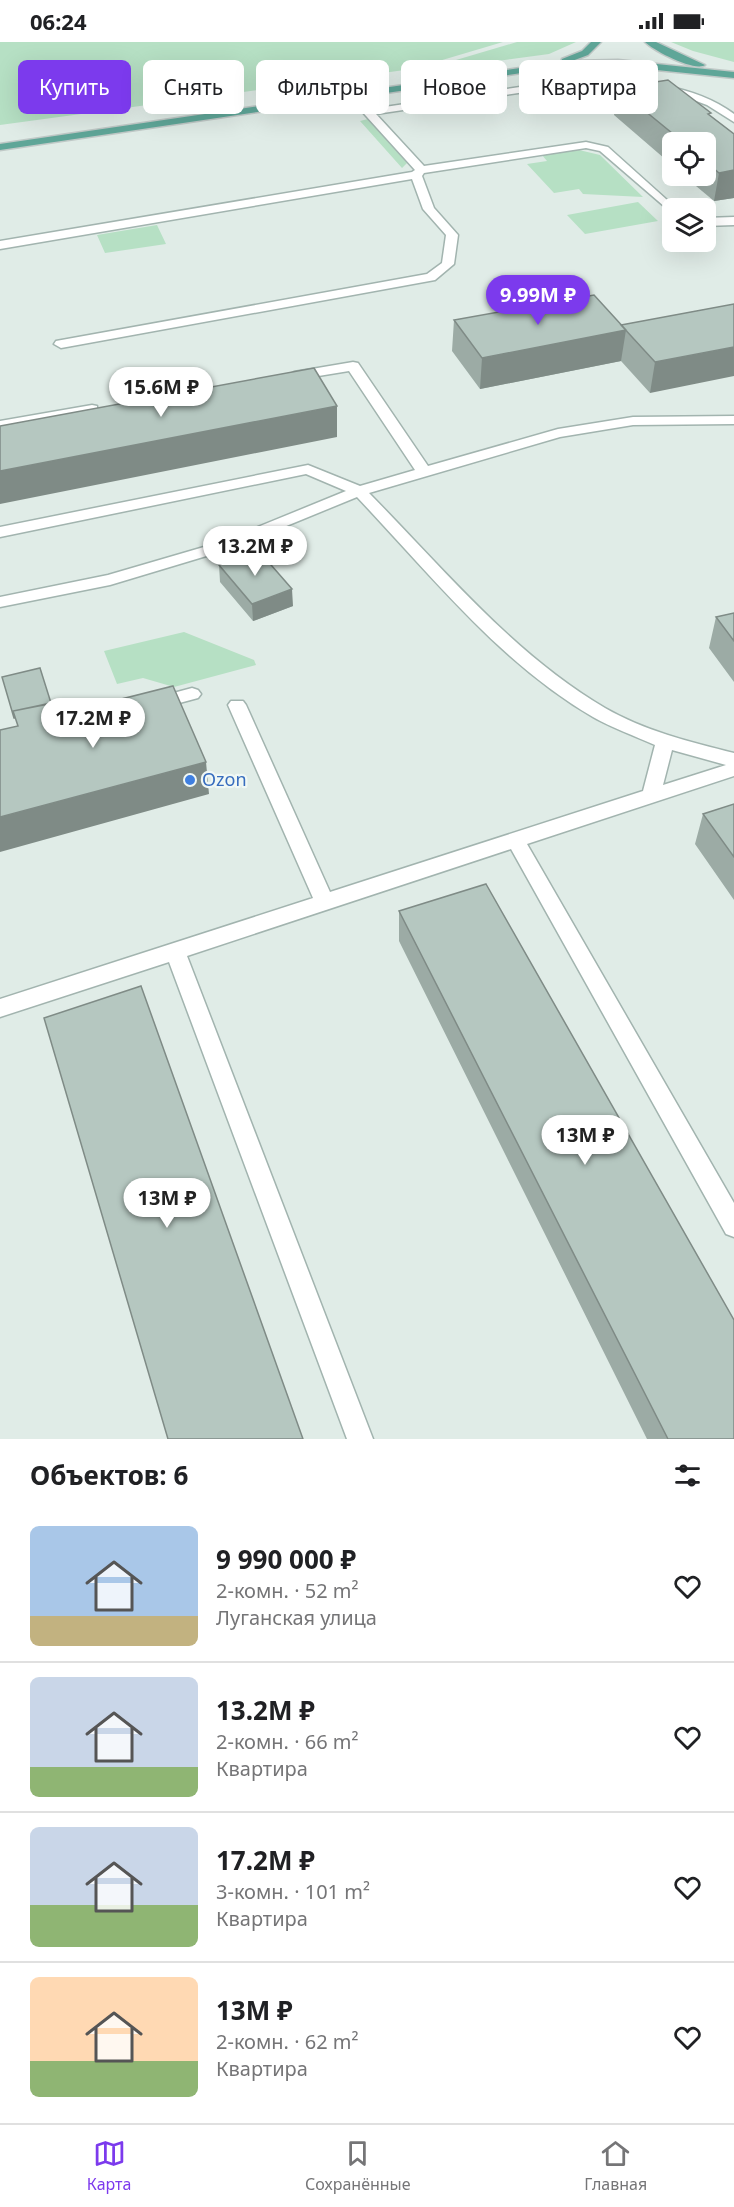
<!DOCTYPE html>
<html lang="ru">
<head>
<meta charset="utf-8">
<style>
	:root { --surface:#fff; --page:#f6f6f6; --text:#202124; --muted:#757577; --line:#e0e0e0; --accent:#7c3aed }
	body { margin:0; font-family:"Noto Sans",sans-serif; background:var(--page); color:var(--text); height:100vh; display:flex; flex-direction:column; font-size:22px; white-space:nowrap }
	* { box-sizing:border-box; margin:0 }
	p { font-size:20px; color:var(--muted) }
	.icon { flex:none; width:33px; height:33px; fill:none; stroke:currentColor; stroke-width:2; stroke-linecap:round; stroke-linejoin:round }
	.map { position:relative; height:1397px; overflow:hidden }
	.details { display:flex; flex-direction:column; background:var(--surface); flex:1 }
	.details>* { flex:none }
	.top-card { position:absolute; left:18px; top:18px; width:699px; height:54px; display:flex; gap:12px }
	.controls { position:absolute; left:662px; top:90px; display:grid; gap:12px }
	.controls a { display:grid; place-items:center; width:54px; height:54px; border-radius:9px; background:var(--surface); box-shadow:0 6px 24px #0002; font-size:30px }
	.price { position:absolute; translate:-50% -51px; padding:0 14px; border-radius:21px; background:#fff; color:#222; font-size:20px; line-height:39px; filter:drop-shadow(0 2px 3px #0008) }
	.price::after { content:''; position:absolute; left:50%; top:36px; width:18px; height:14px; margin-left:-9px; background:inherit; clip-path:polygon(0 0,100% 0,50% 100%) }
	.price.selected { background:var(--accent); color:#fff }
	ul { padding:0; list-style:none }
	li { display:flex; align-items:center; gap:18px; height:150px; padding:0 30px }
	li+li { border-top:2px solid var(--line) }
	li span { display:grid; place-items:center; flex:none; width:168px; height:120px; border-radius:9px; color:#555 }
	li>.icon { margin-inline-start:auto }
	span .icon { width:72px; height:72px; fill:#fffc; stroke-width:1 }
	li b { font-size:26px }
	h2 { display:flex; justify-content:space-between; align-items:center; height:72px; padding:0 30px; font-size:26px }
	.pill { padding:0 21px; border-radius:9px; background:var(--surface); box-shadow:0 6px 24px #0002; font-size:21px; line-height:54px }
	.pill.selected { background:var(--accent); color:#fff }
	.status { display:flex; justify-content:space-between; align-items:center; height:42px; padding:0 30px; background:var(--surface); direction:ltr }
	.status svg { height:16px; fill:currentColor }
	.tab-bar { display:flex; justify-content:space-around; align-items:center; height:84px; border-top:2px solid var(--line); background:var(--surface); font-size:16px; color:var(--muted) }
	.tab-bar a { display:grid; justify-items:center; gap:3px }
	.tab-bar .selected { color:var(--accent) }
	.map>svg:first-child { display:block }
	.green { fill:#b6e0c4 }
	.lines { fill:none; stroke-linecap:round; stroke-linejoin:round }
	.minor-casing { stroke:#a2b4af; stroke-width:3 }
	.major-casing { stroke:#c0c9c7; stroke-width:3 }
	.minor { fill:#fff; fill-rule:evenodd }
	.major { fill:#5fa698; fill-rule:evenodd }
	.wall { fill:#9caba5 }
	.shaded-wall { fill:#7f8b86 }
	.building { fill:#b5c7c0; stroke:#7f8b86; stroke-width:1.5 }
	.shop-dot { fill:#3f7fe0; stroke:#f0f8f5; stroke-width:2 }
	.labels { text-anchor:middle; stroke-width:4.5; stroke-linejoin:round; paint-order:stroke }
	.shop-label { font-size:18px; fill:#366cbe; stroke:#f0f8f5; text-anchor:start }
</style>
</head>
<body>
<div class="status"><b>06:24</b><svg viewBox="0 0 49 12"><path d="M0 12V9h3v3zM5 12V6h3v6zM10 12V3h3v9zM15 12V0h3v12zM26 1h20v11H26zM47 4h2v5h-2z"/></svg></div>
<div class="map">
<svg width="734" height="1397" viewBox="0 0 734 1397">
	<rect width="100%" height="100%" fill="#e0ece7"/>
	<path class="green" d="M 0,0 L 503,0 L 412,27 L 0,83 Z
		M 517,0 L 576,0 L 549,12 L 432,28 L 429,26 Z
		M 671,0 L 734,0 L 734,20 L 693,9 Z
		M 368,77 L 407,121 L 402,126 L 360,79 Z
		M 579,108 L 600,113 L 643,155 L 583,152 L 579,147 L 554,151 L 527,122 L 547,119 L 542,113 Z
		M 638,160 L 658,179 L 585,192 L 567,173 Z
		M 157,183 L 166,202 L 105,211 L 97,193 Z
		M 184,590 L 254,618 L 256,623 L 174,645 L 143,636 L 117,642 L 104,609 Z"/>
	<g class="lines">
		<defs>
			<path id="minor" d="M 587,35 C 635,38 695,42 734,72 L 734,80 L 707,63 L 691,57 L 631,45 L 587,41 L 376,72 L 424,124 L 586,100 L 608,105 L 676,166 L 672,166 L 672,171 L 600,109 L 586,106 L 424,131 L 422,134 L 434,166 L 458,193 L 454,222 L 435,238 L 61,306 L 54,302 L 56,299 L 427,232 L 442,221 L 446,193 L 423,167 L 412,137 L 0,207 L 0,199 L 412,130 L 415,128 L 348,54 L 348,50 L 356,50 L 371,67 Z
				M 734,175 L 734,183 L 705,184 L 705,176 Z
				M 353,320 L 358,321 L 428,424 L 558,387 L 633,375 L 734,374 L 734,382 L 633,383 L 560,395 L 369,451 C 443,526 513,612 605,666 C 645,689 690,700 734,711 L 734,734 L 527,802 L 734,1161 L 734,1195 L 726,1192 L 511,807 L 187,914 L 373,1397 L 347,1397 L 169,920 L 0,975 L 0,957 L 313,856 L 228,663 L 231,659 L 243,659 L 246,663 L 330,850 L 643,749 L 655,703 C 635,694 612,686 593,675 C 500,621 430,532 357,455 L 233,506 L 110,543 L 0,565 L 0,555 L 108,533 L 221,500 L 346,449 L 306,432 L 0,495 L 0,485 L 308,423 L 360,444 L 415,428 L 349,329 L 294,338 L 287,334 L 294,330 ZM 672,708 L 726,723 L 663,743 Z
				M 92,363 L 97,364 L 97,370 L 0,387 L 0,379 Z
				M 192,646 L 198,648 L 201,652 L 198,656 L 157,667 L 148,661 L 151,657 Z"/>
			<path id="major" d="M 591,0 L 601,0 L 588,13 L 572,19 L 618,18 L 734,30 L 734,36 L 618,24 L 555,26 L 0,108 L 0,102 L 561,20 L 562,17 L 582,9 Z
				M 645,0 L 656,0 L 705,23 C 695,30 654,9 645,0 Z"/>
		</defs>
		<use href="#minor" class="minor-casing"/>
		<use href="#major" class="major-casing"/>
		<use href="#minor" class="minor"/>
		<use href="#major" class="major"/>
	</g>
	<path class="wall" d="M 617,46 L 711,74 L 734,92 L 734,156 L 714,159 L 684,134 L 705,134 L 705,100 L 672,100 L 672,123 L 614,73 Z
		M 734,262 L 650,351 L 621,319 L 480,347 L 452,309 L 454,278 L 621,283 Z
		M 219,523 L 293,564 L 253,579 L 220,540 Z
		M 734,571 L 734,640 L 709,606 L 716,575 Z
		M 734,762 L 734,858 L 695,802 L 703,772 Z
		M 399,869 L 734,1397 L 647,1397 L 399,899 Z"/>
	<path class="shaded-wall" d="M 734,128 L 734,156 L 714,159 L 719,131 Z
		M 626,288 L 621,319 L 480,347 L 482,316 Z
		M 734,305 L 734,334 L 650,351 L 655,320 Z
		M 337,364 L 337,395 L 0,462 L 0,429 Z
		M 292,547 L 293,564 L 253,579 L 252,562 Z
		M 206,720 L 209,752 L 0,810 L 0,775 Z"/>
	<path class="building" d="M 668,38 L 711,71 L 708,72 L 734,92 L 734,128 L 719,131 L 705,119 L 705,100 L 683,100 L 617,46 Z
		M 594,253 L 626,288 L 482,316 L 454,278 Z
		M 734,262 L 734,305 L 655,320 L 621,283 Z
		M 314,326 L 337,364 L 0,429 L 0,384 Z
		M 258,508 L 292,547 L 252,562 L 219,523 Z
		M 734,571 L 734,599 L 716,575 Z
		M 40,626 L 51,661 L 13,669 L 15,676 L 14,676 L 2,635 Z
		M 173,644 L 206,720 L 0,775 L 0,688 L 18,684 L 13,669 L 54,661 L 58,673 Z
		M 734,762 L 734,815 L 703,772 Z
		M 486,842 L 734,1278 L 734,1397 L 668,1397 L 399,869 Z
		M 141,944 L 303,1397 L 168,1397 L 44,976 Z"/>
	<circle class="shop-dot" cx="190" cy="738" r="6"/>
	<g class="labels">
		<g class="shop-label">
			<text x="202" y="744">Ozon</text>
		</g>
	</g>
</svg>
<div class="controls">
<a><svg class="icon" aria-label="locate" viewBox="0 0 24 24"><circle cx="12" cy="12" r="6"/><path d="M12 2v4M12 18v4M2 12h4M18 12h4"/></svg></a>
<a><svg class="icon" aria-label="layers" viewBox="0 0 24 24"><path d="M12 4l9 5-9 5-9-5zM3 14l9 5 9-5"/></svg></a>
</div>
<b class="price selected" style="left:538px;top:284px">9.99M ₽</b>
<b class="price" style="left:161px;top:376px">15.6M ₽</b>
<b class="price" style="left:255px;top:535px">13.2M ₽</b>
<b class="price" style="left:93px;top:707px">17.2M ₽</b>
<b class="price" style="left:585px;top:1124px">13M ₽</b>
<b class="price" style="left:167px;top:1187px">13M ₽</b>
<div class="top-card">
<a class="pill selected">Купить</a>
<a class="pill">Снять</a>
<a class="pill">Фильтры</a>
<a class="pill">Новое</a>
<a class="pill">Квартира</a>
</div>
</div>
<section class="details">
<h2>Объектов: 6<svg class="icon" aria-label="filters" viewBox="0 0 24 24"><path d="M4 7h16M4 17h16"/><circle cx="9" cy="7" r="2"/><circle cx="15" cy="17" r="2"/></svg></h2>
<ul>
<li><span style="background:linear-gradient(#a9c7e8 75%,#c2b280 0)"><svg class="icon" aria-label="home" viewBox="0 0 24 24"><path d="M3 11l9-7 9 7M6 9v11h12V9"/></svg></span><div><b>9 990 000 ₽</b><p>2-комн. · 52 m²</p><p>Луганская улица</p></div><svg class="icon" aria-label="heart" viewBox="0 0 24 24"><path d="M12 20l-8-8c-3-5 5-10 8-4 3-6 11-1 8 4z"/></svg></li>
<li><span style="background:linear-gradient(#c9d6e8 75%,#8fb573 0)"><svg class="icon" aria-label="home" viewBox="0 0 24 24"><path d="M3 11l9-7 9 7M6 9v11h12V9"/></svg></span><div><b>13.2M ₽</b><p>2-комн. · 66 m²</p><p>Квартира</p></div><svg class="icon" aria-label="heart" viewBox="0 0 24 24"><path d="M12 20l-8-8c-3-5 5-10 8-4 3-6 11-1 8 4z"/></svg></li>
<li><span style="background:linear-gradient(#c9d6e8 65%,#8fb573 0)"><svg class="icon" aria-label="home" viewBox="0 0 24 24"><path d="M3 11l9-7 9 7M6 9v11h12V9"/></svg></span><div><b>17.2M ₽</b><p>3-комн. · 101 m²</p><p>Квартира</p></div><svg class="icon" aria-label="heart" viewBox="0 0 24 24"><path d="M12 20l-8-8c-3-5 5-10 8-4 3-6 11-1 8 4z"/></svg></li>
<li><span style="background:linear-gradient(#ffd9b3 70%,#8fb573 0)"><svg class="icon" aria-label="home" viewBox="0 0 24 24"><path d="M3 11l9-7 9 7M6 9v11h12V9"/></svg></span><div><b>13M ₽</b><p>2-комн. · 62 m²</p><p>Квартира</p></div><svg class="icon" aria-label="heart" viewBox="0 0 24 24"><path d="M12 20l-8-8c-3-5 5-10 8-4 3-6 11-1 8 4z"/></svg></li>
</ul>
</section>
<nav class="tab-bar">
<a class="selected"><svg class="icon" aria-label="map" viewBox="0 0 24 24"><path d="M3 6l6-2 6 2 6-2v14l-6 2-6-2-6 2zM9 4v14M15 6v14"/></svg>Карта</a>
<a><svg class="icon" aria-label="saved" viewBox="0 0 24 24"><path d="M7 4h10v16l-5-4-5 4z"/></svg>Сохранённые</a>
<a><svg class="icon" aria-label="home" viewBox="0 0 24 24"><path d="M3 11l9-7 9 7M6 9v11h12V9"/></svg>Главная</a>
</nav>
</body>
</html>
